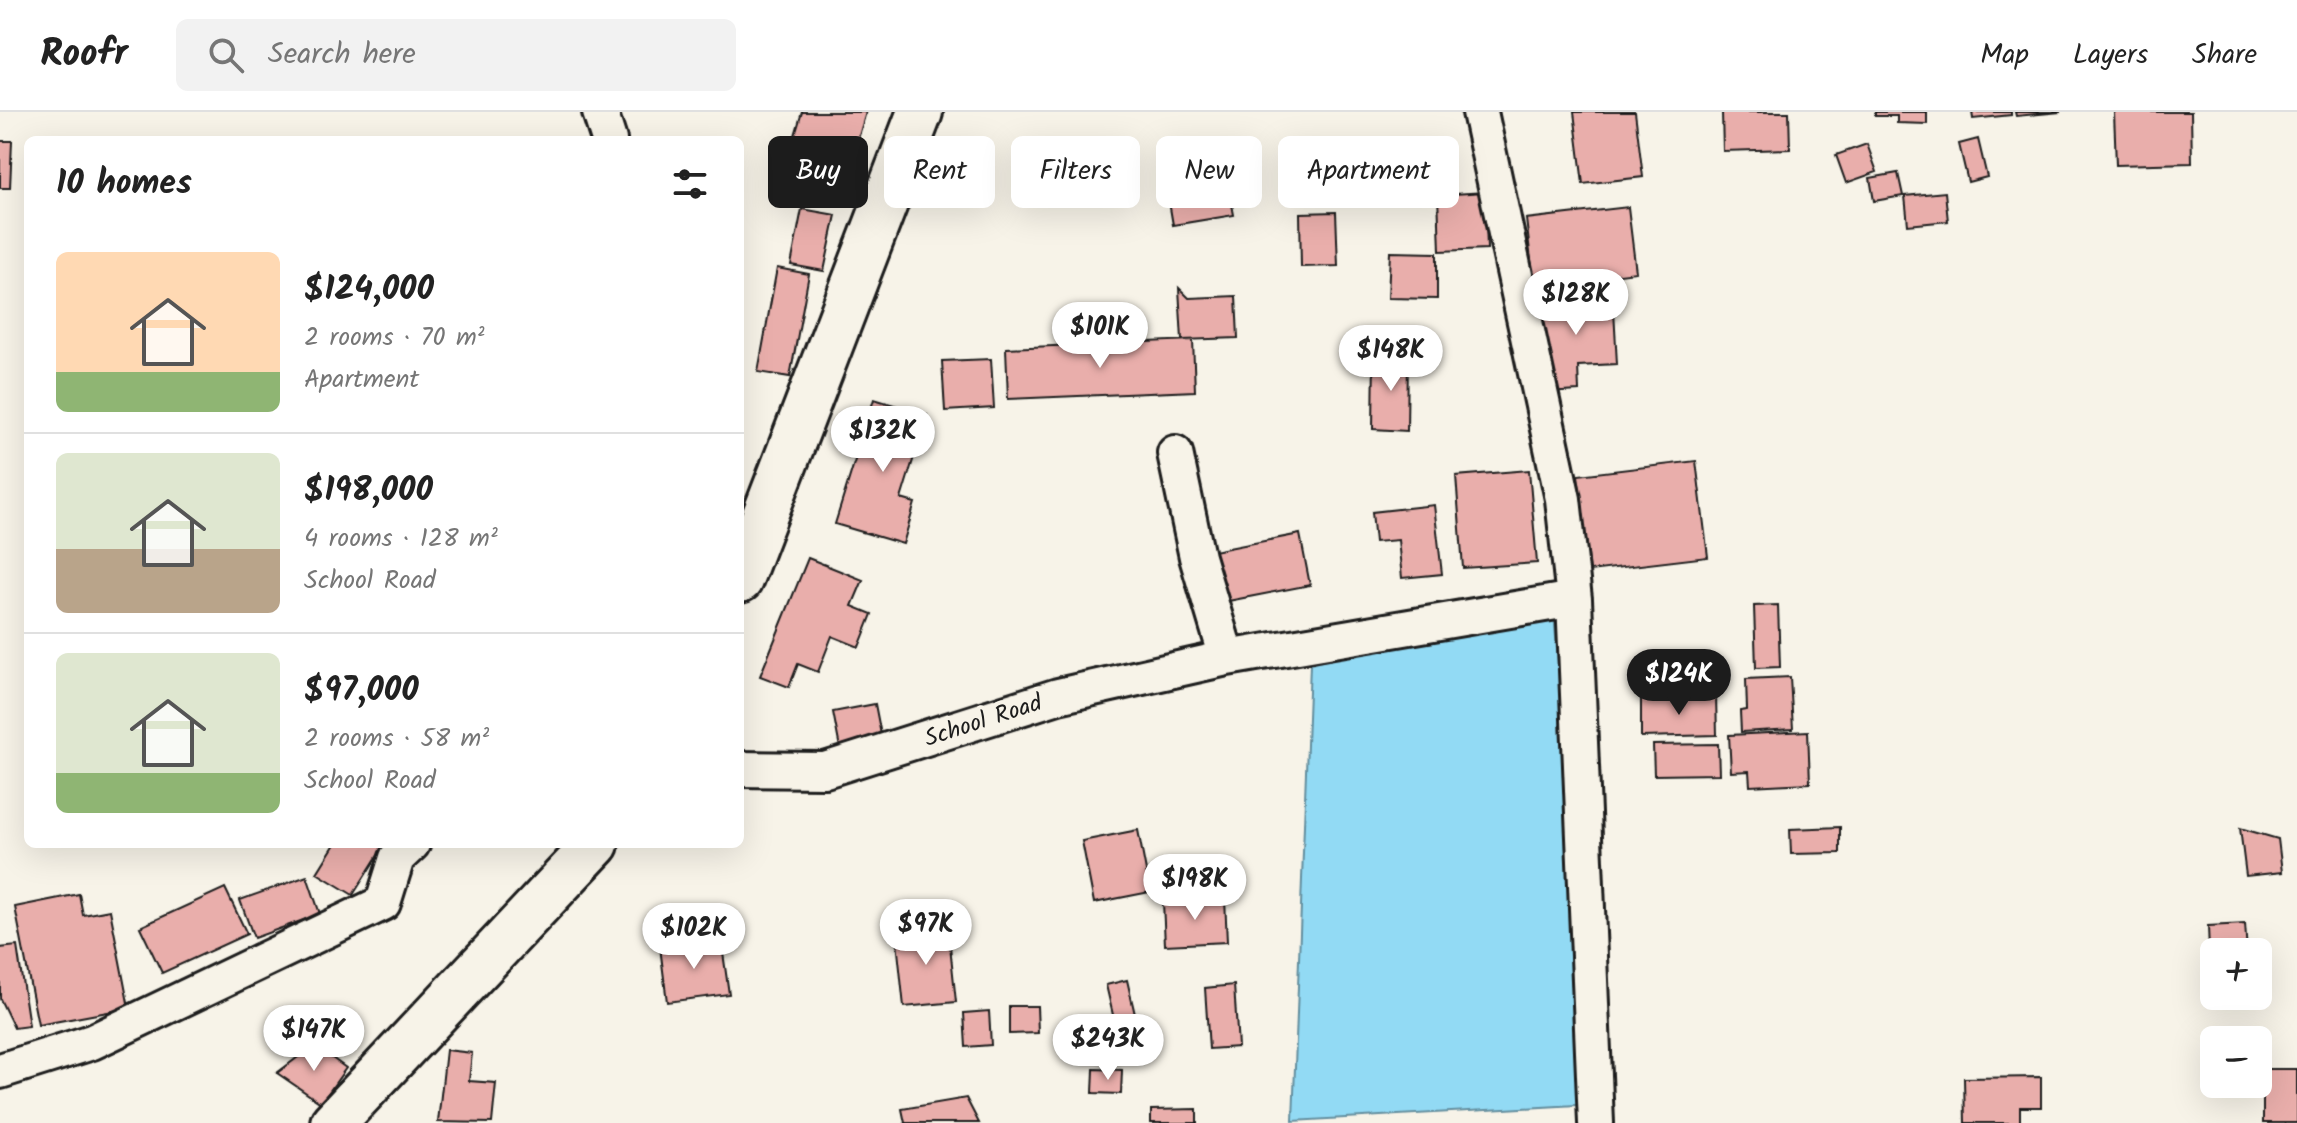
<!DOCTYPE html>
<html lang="en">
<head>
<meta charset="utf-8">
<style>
	:root { --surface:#fff; --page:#f2f2f2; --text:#222; --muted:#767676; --line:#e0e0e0; --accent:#1c1c1c }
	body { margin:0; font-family:Kalam,sans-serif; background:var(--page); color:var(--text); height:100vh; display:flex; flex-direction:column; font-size:30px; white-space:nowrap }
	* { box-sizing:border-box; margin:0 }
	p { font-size:26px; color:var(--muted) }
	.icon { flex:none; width:44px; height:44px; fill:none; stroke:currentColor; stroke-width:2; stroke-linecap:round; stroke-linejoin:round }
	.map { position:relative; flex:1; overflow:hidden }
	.drawer { position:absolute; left:24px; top:24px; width:720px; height:712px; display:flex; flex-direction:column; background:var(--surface); border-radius:12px; box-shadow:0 8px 32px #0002 }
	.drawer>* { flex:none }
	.top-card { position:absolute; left:768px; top:24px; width:760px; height:72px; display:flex; gap:16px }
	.fabs { position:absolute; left:2200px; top:826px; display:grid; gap:16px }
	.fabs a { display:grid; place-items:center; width:72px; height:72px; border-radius:12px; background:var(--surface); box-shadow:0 8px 32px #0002; font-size:40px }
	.price { position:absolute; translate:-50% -68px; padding:0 18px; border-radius:28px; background:#fff; color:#222; font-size:26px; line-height:52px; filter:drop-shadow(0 2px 4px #0008) }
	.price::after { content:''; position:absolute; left:50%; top:48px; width:24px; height:18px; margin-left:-12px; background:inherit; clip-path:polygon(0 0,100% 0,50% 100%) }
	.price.current { background:var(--accent); color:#fff }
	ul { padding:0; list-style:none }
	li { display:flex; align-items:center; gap:24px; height:200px; padding:0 32px }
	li+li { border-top:2px solid var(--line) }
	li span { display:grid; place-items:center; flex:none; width:224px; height:160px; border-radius:12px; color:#555 }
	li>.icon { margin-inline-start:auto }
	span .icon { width:96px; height:96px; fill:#fffc; stroke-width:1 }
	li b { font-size:34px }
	h2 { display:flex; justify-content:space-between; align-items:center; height:96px; padding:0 32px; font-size:34px }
	.chip { padding:0 28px; border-radius:12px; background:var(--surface); box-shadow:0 8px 32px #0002; font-size:28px; line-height:72px }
	.chip.current { background:var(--accent); color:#fff }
	header { display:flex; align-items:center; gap:48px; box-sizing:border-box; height:112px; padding:0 40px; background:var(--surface); border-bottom:2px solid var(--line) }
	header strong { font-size:38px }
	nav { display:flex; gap:44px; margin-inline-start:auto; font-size:28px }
	.search { width:560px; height:72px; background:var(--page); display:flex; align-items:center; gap:20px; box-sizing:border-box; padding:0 28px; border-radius:12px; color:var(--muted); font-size:30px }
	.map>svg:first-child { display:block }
	.water { fill:#92daf4; stroke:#638e9e; stroke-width:2 }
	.building { fill:#e9aeab; stroke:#1c1c1c; stroke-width:2 }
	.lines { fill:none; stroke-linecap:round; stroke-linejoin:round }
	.street-casing { stroke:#1c1c1c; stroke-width:40 }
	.secondary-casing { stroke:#1c1c1c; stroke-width:50 }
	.street { stroke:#f7f3e8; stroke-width:34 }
	.secondary { stroke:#f7f3e8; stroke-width:44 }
	.labels { text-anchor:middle; stroke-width:8; stroke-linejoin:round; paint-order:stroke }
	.street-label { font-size:24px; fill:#1c1c1c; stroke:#f7f3e8 }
</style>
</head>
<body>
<header>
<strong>Roofr</strong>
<div class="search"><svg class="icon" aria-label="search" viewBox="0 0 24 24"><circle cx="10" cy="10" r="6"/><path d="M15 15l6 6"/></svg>Search here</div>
<nav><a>Map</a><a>Layers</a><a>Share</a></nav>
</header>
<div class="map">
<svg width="2297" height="1011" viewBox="0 0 2297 1011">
	<rect width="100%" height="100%" fill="#f7f3e8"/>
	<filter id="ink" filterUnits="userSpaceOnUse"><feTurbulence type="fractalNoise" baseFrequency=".0125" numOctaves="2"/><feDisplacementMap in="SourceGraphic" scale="16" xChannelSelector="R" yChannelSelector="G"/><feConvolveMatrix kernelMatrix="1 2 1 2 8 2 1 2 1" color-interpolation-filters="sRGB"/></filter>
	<g filter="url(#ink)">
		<path class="water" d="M 1553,489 L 1594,992 L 1293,1009 L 1310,552 Z"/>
		<path class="building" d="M 802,0 L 866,0 L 846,68 L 787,50 Z
			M 1574,0 L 1635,0 L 1643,65 L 1583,72 Z
			M 1722,0 L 1789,0 L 1790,37 L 1723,39 Z
			M 1875,0 L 1927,0 L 1927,12 L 1897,11 L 1897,4 L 1875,4 Z
			M 1972,0 L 2011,0 L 2011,3 L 1973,7 Z
			M 2015,0 L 2061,0 L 2016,4 Z
			M 2114,0 L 2191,0 L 2192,51 L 2116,53 Z
			M 1978,27 L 1987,65 L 1968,70 L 1959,32 Z
			M 0,29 L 12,29 L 10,76 L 0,76 Z
			M 1867,32 L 1877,60 L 1846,71 L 1836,43 Z
			M 1223,44 L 1234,103 L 1173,113 L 1163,55 Z
			M 1898,61 L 1903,84 L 1874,89 L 1870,66 Z
			M 1485,80 L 1487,137 L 1440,139 L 1438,83 Z
			M 1945,80 L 1948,109 L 1908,113 L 1905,84 Z
			M 1628,95 L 1636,160 L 1534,173 L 1526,107 Z
			M 802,97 L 836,103 L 824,159 L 791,153 Z
			M 1336,100 L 1338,154 L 1301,155 L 1300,101 Z
			M 1390,140 L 1437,141 L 1437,187 L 1388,186 Z
			M 777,156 L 809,162 L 790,265 L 758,260 Z
			M 1179,176 L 1189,186 L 1236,184 L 1238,226 L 1182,228 Z
			M 1613,181 L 1617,252 L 1578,254 L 1579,279 L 1546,281 L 1540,185 Z
			M 1193,228 L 1195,279 L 1008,287 L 1006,236 Z
			M 1374,244 L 1408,245 L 1407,319 L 1373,317 Z
			M 991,247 L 994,296 L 945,299 L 942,249 Z
			M 874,287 L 927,303 L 901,387 L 915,391 L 903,432 L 835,412 Z
			M 1696,349 L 1708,445 L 1590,459 L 1578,363 Z
			M 1529,358 L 1537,451 L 1463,456 L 1456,364 Z
			M 1434,393 L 1442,462 L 1402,466 L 1398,428 L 1375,430 L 1372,400 Z
			M 1300,422 L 1310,473 L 1223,490 L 1213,439 Z
			M 808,446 L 863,468 L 852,494 L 872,502 L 859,535 L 832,524 L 818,560 L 798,552 L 789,575 L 760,564 Z
			M 1778,493 L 1780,555 L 1756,556 L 1754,494 Z
			M 1790,565 L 1793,617 L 1741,620 L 1740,599 L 1747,598 L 1746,567 Z
			M 1716,584 L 1717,623 L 1641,625 L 1641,586 Z
			M 875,592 L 882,628 L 840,636 L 833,600 Z
			M 1808,619 L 1810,671 L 1750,674 L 1749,659 L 1731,660 L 1729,623 Z
			M 1718,632 L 1719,662 L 1654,663 L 1653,633 Z
			M 1840,715 L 1840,741 L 1791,742 L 1790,717 Z
			M 2240,716 L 2278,727 L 2282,760 L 2246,764 Z
			M 1138,718 L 1150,780 L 1094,791 L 1082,729 Z
			M 335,732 L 385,732 L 353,783 L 317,761 Z
			M 307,764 L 320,802 L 254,826 L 240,788 Z
			M 225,776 L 247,822 L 162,861 L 140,815 Z
			M 79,782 L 83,803 L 110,798 L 129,896 L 38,913 L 15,795 Z
			M 1225,787 L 1227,830 L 1165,833 L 1163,790 Z
			M 2245,812 L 2247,840 L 2214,840 L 2214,862 L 2210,863 L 2208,814 Z
			M 948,815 L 956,890 L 904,895 L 896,820 Z
			M 721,827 L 729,882 L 667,890 L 660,835 Z
			M 17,834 L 29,914 L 14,916 L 0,887 L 0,836 Z
			M 1127,868 L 1144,941 L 1123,946 L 1106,873 Z
			M 1234,873 L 1238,935 L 1209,937 L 1205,876 Z
			M 1009,894 L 1037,894 L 1038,921 L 1009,922 Z
			M 989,899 L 991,933 L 966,935 L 964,901 Z
			M 314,933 L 346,956 L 321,991 L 277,961 Z
			M 446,938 L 472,941 L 469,969 L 496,971 L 492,1011 L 438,1010 Z
			M 1094,957 L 1122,958 L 1121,982 L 1093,981 Z
			M 2263,957 L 2297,957 L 2297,1011 L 2263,1011 Z
			M 2041,965 L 2041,995 L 2020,995 L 2020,1011 L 1965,1011 L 1964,966 Z
			M 966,986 L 979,1011 L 905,1011 L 902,997 Z
			M 1197,997 L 1197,1011 L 1151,1011 L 1151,998 Z"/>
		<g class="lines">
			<defs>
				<path id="street" d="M 600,0 L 609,28
					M 1480,0 L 1563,387 L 1574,487 L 1596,1011
					M 1175,341 L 1197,445 L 1227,546 L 1574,487
					M 740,657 L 825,658 L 1058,584 L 1227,546
					M 0,959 L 92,930 L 383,791 L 397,746 L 412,732"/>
				<path id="secondary" d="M 740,468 L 920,0
					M 333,1011 L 596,732"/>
			</defs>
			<use href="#street" class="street-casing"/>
			<use href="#secondary" class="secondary-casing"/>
			<use href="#street" class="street"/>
			<use href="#secondary" class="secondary"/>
		</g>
	</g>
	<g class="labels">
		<g class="street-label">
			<text transform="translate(983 608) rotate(-18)" y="8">School Road</text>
		</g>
	</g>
</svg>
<div class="fabs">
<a>+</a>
<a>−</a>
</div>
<b class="price" style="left:1576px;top:225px">$128K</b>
<b class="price" style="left:1100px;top:258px">$101K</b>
<b class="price" style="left:1391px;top:281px">$148K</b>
<b class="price" style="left:883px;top:362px">$132K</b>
<b class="price current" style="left:1679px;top:605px">$124K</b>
<b class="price" style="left:1195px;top:810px">$198K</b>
<b class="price" style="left:926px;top:855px">$97K</b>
<b class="price" style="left:694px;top:859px">$102K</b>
<b class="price" style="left:314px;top:961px">$147K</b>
<b class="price" style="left:1108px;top:970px">$243K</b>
<div class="top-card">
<a class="chip current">Buy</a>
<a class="chip">Rent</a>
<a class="chip">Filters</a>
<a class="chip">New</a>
<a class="chip">Apartment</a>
</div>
<section class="drawer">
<h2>10 homes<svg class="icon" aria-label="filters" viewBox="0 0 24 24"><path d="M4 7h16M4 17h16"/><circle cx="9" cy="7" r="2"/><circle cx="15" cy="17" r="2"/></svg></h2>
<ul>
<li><span style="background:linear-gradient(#ffd9b3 75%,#8fb573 0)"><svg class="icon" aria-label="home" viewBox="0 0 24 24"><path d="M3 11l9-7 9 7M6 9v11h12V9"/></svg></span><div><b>$124,000</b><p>2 rooms · 70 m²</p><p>Apartment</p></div></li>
<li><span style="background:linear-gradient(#dfe7d0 60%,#b9a48a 0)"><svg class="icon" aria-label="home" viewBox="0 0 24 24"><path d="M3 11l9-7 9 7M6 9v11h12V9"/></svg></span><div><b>$198,000</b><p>4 rooms · 128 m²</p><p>School Road</p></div></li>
<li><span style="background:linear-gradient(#dfe7d0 75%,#8fb573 0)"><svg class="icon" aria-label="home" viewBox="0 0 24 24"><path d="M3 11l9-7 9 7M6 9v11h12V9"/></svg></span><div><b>$97,000</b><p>2 rooms · 58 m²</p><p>School Road</p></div></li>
</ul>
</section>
</div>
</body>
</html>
